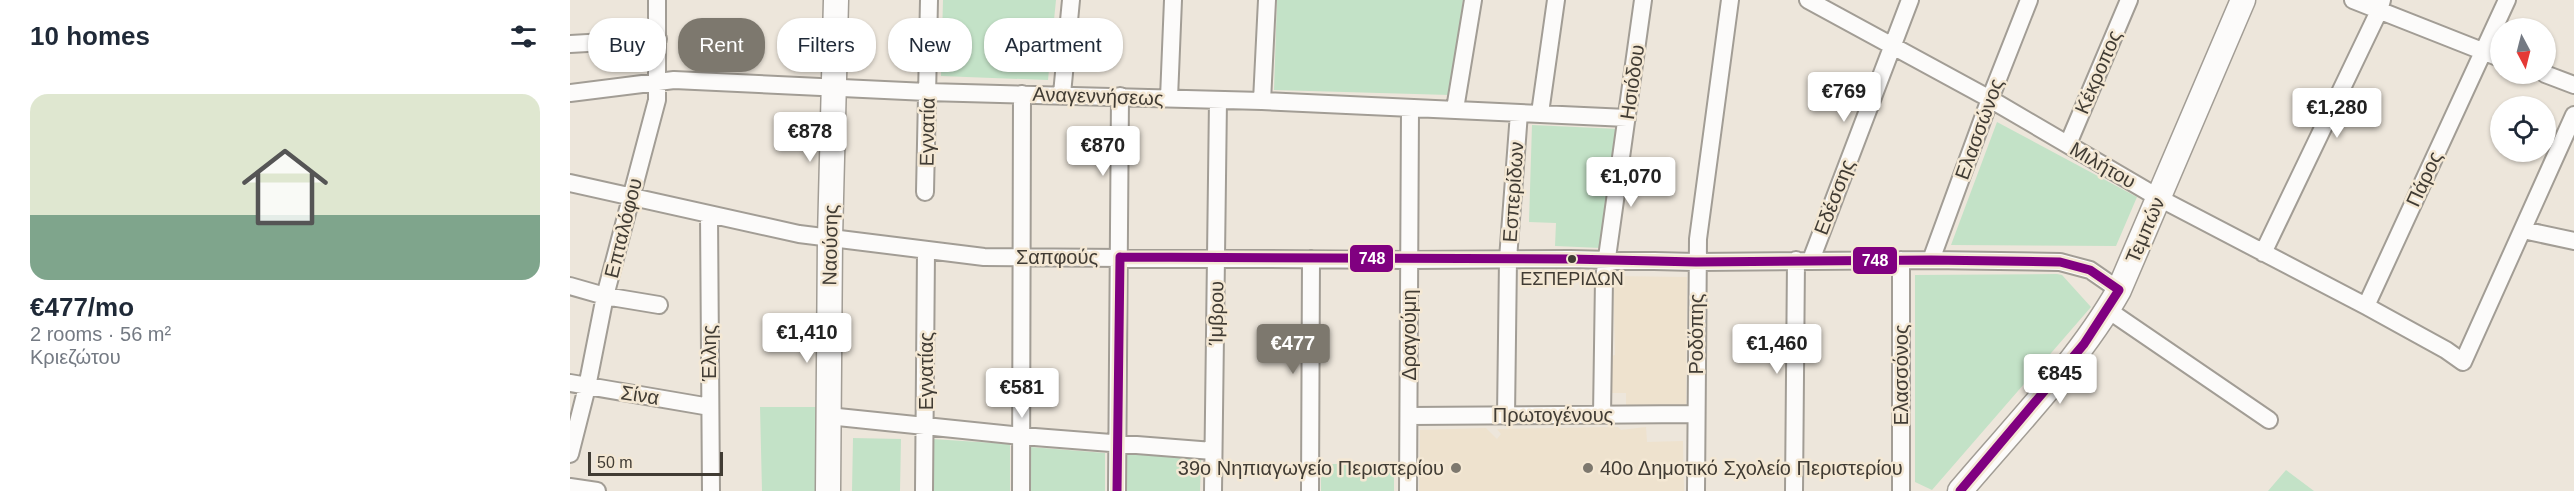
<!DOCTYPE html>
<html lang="en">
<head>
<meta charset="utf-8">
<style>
	:root { --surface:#fff; --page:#f6f6f7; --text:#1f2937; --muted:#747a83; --accent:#7d786e }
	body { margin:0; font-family:Arial,sans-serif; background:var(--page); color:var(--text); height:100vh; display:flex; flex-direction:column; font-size:22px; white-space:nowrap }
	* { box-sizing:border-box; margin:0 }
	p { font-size:20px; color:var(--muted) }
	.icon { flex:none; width:33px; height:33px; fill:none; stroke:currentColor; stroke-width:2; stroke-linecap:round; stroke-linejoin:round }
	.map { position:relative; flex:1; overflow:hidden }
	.details { display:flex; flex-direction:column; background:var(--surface); width:570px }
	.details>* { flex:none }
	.top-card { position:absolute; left:18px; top:18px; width:570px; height:54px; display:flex; gap:12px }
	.needle { width:39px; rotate:173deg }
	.tools { position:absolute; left:1920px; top:18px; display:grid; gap:12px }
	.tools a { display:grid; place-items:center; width:66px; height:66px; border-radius:50%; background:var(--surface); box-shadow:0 2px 4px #0004; font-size:30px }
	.scale { position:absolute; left:18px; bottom:15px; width:135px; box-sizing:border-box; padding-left:6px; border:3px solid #413c34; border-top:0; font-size:16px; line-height:21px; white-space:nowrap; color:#413c34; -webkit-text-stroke:4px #f4e8d4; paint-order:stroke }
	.price { position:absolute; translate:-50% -51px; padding:0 14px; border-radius:6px; background:#fff; color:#222; font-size:20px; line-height:39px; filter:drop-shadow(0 2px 3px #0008) }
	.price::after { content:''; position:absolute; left:50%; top:36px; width:18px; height:14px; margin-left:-9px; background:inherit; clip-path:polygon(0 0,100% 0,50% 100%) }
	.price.selected { background:var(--accent); color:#fff }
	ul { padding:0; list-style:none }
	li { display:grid; align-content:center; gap:12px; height:318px; padding:0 30px }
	li span { display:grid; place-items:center; height:186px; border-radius:18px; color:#555 }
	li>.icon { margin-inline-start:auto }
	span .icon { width:108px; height:108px; fill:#fffc; stroke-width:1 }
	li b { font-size:26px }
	h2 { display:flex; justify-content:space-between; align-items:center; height:72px; padding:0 30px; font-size:26px }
	.pill { padding:0 21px; border-radius:24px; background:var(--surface); box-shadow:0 2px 4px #0004; font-size:21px; line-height:54px }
	.pill.selected { background:var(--accent); color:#fff }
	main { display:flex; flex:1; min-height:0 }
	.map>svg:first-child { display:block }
	.built { fill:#eee2ce }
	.green { fill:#c3e2c7 }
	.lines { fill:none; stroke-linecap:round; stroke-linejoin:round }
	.street-casing { stroke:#a29d95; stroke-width:20 }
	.secondary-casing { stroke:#a29d95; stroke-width:27 }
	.street { stroke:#fcfbfa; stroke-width:16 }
	.secondary { stroke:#fcfbfa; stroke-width:24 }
	.bus-1-casing { stroke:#f4e8d4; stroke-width:14 }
	.bus-1 { stroke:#800080; stroke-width:9 }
	.bus-dot { fill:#413c34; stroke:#f4e8d4; stroke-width:2 }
	.poi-dot { fill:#7d786e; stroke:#f4e8d4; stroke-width:2 }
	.labels { text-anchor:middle; stroke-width:5; stroke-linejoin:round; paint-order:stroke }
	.bus-label { font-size:18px; fill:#413c34; stroke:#f4e8d4 }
	.street-label { font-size:20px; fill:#413c34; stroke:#f4e8d4 }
	.poi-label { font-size:20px; fill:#413c34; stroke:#f4e8d4; text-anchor:end }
	.line-badge { stroke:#f4e8d4; stroke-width:2 }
	.badge-label { font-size:16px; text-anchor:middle; font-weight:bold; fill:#fff }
</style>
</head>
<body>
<main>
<section class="details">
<h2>10 homes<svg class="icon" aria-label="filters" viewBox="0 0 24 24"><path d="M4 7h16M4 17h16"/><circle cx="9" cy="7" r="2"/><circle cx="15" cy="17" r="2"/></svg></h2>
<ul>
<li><span style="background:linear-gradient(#dfe7d0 65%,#7fa58c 0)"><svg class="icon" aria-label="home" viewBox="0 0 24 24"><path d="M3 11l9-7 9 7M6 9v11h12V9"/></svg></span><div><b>€477/mo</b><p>2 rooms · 56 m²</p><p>Κριεζώτου</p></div></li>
</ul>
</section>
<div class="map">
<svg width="2004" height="491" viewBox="0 0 2004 491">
	<rect width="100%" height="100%" fill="#ede6db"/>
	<path class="built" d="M 1043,276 L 1117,277 L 1116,406 L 1056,407 L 1056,393 L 1042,393 L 1042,356 L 1045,355 Z
		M 1048,427 L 1051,430 L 1076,427 L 1077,442 L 1113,441 L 1114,491 L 849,491 L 850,430 L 916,428 L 927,439 L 931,434 L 927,429 Z"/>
	<path class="green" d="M 373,0 L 486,0 L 478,80 L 371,76 Z
		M 707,0 L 893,0 L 880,95 L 704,90 Z
		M 1427,122 L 1567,197 L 1546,246 L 1381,245 Z
		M 962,125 L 1049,129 L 1031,248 L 985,246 L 986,223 L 959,222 Z
		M 1487,274 L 1492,275 L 1521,307 L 1362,490 L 1345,482 L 1345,275 Z
		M 190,407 L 246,407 L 246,491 L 192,491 Z
		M 283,438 L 331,439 L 330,491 L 282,491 Z
		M 362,439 L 440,444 L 440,491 L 363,491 Z
		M 460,447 L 535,453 L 535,491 L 461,491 Z
		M 556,452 L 631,459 L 630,491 L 556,491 Z
		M 751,464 L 824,464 L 824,491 L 751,491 Z
		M 1716,470 L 1744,491 L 1698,491 Z"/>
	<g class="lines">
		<defs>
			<path id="street" d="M 1238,0 L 1420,99 L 1589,198 L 1796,306 L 1876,350 L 1893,362 L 2004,115
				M 1783,0 L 1930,58
				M 0,44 L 88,39
				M 1975,74 L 2004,85
				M 0,93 L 104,80 L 357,92 L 692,101 L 1057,118
				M 492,94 L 501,0
				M 599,98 L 603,0
				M 692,101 L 697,0
				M 885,109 L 903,0
				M 970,113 L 986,0
				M 1498,144 L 1559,0
				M 0,183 L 229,234 L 414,257 L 838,260 L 1000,259 L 1126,262 L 1361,260 L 1490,262 L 1520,270 L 1549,290
				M 355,192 L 359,0
				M 139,215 L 141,491
				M 1953,230 L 2004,241
				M 1693,253 L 1809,11 L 1812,0
				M 1241,260 L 1340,0
				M 1331,260 L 1331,491
				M 1361,260 L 1420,99 L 1459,0
				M 0,286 L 35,296 L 89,305
				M 1796,306 L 1937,0
				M 1538,310 L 1699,420
				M 0,383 L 140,407
				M 1032,415 L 1034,279 L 1073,0
				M 258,416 L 452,436 L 643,451
				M 839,416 L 1126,414
				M 936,416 L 938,259 L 949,113
				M 0,454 L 17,387 L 35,296 L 87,100 L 87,0
				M 0,487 L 27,491
				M 354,491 L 356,251
				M 451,491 L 452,94
				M 547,491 L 550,96
				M 643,491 L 648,100
				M 740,491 L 741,259
				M 838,491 L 840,108
				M 1126,491 L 1128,239 L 1160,0
				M 1224,491 L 1226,260"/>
			<path id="secondary" d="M 258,491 L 260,238 L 266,0
				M 1390,491 C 1443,428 1509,361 1549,290 L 1673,0"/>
		</defs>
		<use href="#street" class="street-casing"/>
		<use href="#secondary" class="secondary-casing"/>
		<use href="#street" class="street"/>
		<use href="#secondary" class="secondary"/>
		<defs>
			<path id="bus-1" d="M 550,257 L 1000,259 L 1126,262 L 1361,260 L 1490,262 L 1520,270 L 1549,290
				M 547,491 L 550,257
				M 1390,491 L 1514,344 L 1549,290"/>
		</defs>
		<use href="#bus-1" class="bus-1-casing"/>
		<use href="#bus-1" class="bus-1"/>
	</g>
	<circle class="bus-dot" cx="1002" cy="259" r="5"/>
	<g class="poi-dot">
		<circle cx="886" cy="468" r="6"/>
		<circle cx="1018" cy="468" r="6"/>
	</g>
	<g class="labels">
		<g class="bus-label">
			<text x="1002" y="285">ΕΣΠΕΡΙΔΩΝ</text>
		</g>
		<g class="street-label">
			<text transform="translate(1528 72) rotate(-67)" y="7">Κέκροπος</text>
			<text transform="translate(1062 82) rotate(-82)" y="7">Ησιόδου</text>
			<text transform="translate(528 96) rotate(2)" y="7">Αναγεννήσεως</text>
			<text transform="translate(1409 129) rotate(-70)" y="7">Ελασσώνος</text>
			<text transform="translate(357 132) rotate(-89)" y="7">Εγνατία</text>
			<text transform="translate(1533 165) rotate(30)" y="7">Μιλήτου</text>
			<text transform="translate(1854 179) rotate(-65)" y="7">Πάρος</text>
			<text transform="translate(943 192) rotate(-86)" y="7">Εσπερίδων</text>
			<text transform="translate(1264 197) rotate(-69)" y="7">Εδέσσης</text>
			<text transform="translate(53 228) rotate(-76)" y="7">Επταλόφου</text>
			<text transform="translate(1575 230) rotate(-67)" y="7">Τεμπών</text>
			<text transform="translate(260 245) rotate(-89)" y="7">Ναούσης</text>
			<text x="487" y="264">Σαπφούς</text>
			<text transform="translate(646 313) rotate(-89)" y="7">Ίμβρου</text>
			<text transform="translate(1126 334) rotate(-90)" y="7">Ροδόπης</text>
			<text transform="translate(839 335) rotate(-90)" y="7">Δραγούμη</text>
			<text transform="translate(139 353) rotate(-90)" y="7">Έλλης</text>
			<text transform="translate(356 371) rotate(-90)" y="7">Εγνατίας</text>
			<text transform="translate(1331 375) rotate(-90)" y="7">Ελασσόνος</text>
			<text transform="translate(70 395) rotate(9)" y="7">Σίνα</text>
			<text x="983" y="422">Πρωτογένους</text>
		</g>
		<g class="poi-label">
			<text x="874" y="475">39ο Νηπιαγωγείο Περιστερίου</text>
			<text x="1030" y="475" text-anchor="start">40ο Δημοτικό Σχολείο Περιστερίου</text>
		</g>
	</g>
	<g class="line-badge">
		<rect x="779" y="244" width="45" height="29" rx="6" fill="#800080"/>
		<rect x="1282" y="246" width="46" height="29" rx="6" fill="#800080"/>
	</g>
	<g class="badge-label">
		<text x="802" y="264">748</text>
		<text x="1305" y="266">748</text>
	</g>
</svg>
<div class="tools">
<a><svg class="needle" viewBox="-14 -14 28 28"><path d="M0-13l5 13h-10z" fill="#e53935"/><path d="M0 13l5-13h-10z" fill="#747a83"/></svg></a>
<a><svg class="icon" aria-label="locate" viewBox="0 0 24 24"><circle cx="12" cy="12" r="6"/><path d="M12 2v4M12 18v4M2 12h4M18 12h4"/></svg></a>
</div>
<div class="scale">50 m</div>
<b class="price" style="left:1274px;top:123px">€769</b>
<b class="price" style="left:1767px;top:139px">€1,280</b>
<b class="price" style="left:240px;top:163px">€878</b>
<b class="price" style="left:533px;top:177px">€870</b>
<b class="price" style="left:1061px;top:208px">€1,070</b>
<b class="price" style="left:237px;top:364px">€1,410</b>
<b class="price selected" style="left:723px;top:375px">€477</b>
<b class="price" style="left:1207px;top:375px">€1,460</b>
<b class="price" style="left:1490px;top:405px">€845</b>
<b class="price" style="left:452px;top:419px">€581</b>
<div class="top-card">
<a class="pill">Buy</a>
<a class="pill selected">Rent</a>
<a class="pill">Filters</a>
<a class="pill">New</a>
<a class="pill">Apartment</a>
</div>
</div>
</main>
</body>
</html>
